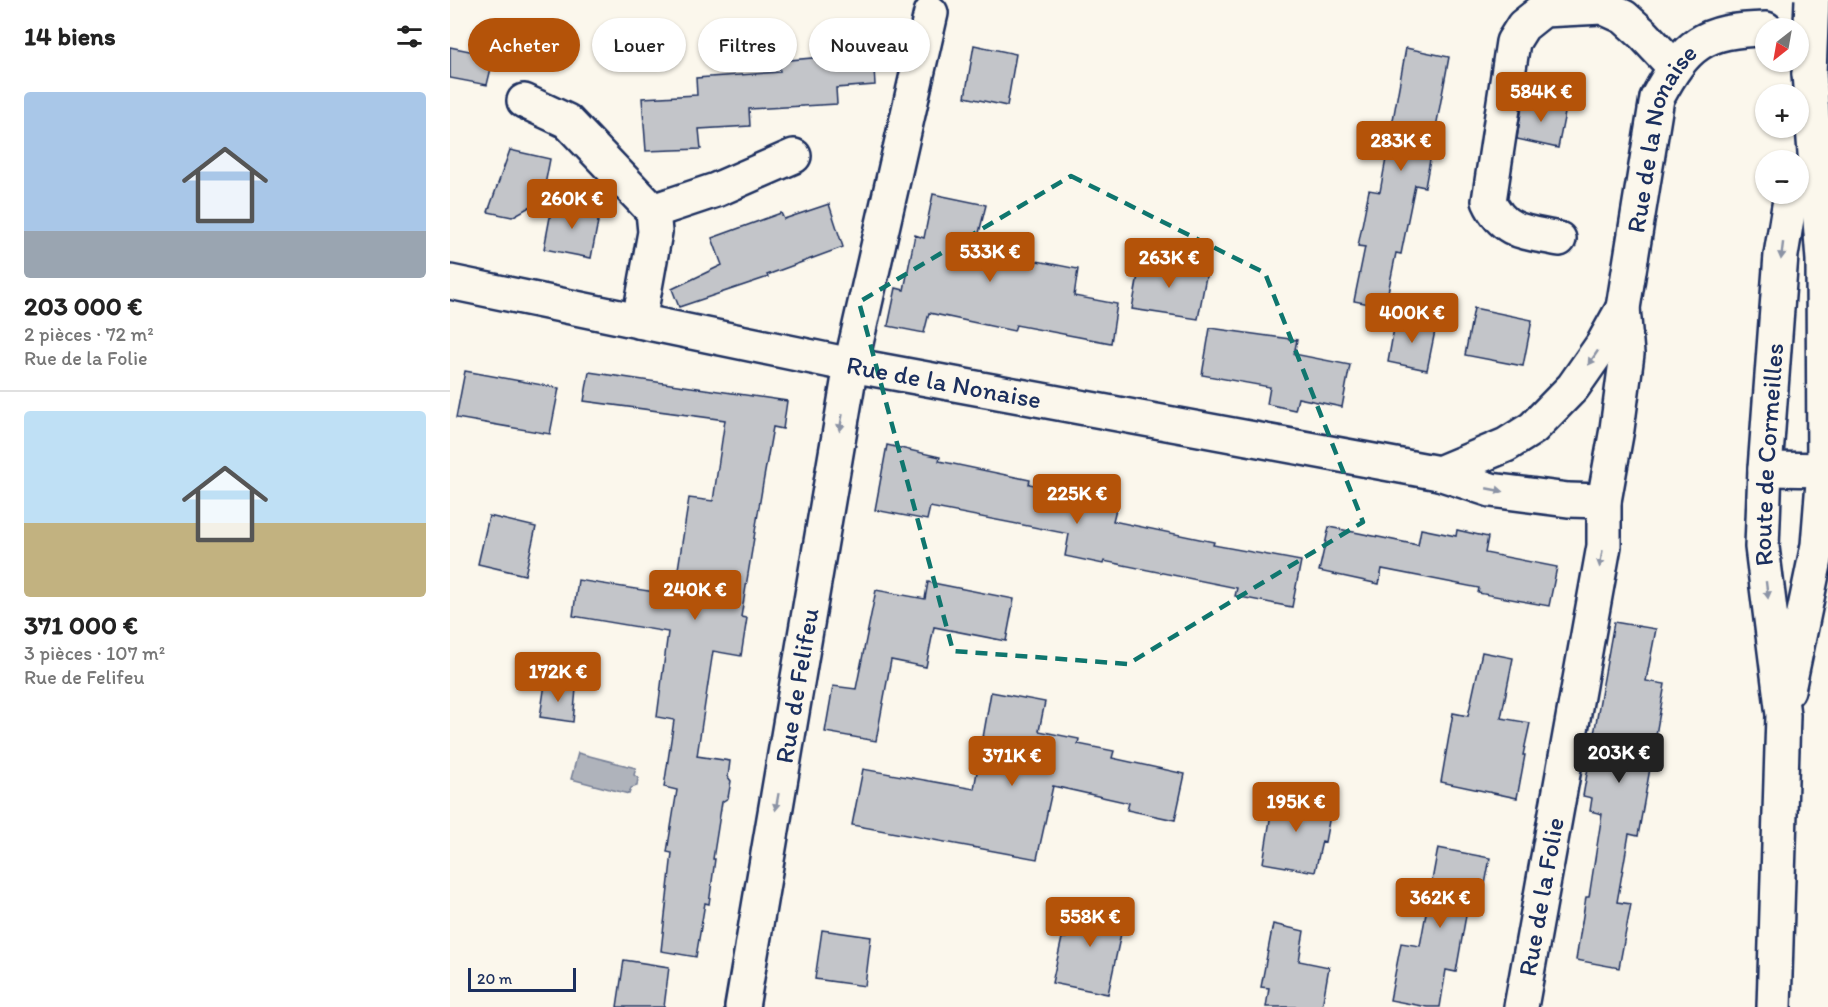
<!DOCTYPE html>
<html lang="fr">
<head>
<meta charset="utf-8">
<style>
	:root { --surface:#fff; --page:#f6f6f6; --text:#222; --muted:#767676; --line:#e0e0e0; --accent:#b45309 }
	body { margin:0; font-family:Itim,sans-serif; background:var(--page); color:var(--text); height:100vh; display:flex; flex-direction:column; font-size:22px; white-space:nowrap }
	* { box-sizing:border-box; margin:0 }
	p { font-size:20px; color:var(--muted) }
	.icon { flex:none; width:33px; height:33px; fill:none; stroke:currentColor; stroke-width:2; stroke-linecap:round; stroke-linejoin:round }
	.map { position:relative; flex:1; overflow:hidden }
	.details { display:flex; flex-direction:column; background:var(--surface); width:450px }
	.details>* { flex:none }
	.banner { position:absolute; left:18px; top:18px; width:570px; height:54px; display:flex; gap:12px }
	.needle { width:39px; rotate:211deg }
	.tools { position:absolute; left:1305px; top:18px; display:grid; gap:12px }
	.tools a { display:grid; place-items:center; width:54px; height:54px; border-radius:50%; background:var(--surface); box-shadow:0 2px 4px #0004; font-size:30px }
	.scale { position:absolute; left:18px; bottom:15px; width:108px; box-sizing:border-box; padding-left:6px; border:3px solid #1b2f5e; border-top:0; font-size:16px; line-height:21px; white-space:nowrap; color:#1b2f5e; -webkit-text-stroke:4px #fbf7ec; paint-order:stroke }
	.price { position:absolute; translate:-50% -51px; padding:0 14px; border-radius:6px; background:var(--accent); color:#fff; font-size:20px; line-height:39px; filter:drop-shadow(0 2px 3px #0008) }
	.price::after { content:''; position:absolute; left:50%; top:36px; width:18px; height:14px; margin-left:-9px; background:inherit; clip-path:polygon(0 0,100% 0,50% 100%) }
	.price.on { background:#222; color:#fff }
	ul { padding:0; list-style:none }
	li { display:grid; align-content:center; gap:12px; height:318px; padding:0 24px }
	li+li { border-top:2px solid var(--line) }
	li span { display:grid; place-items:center; height:186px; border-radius:6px; color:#555 }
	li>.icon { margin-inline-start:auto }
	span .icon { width:108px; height:108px; fill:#fffc; stroke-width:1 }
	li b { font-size:26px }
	h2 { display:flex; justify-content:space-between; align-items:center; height:72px; padding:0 24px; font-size:26px }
	.tag { padding:0 21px; border-radius:27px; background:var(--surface); box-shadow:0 2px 4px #0004; font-size:21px; line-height:54px }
	.tag.on { background:var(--accent); color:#fff }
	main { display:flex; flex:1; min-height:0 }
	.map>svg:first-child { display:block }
	.water { fill:#afb3bb; stroke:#747e96; stroke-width:1.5 }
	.building { fill:#c3c5c9; stroke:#1b2f5e; stroke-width:1.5 }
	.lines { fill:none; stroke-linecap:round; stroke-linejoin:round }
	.minor-casing { stroke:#1b2f5e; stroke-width:38 }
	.secondary-casing { stroke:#1b2f5e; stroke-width:38 }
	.minor { stroke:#fbf7ec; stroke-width:33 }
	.secondary { stroke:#fbf7ec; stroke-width:33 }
	.secondary-bridge-casing { stroke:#1b2f5e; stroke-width:38; stroke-linecap:butt }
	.secondary-bridge { stroke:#fbf7ec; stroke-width:33 }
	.oneway { fill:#8b93a5 }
	.marked { fill:none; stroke:#0f766e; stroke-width:4.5; stroke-dasharray:12 8; stroke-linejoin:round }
	.labels { text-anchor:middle; stroke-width:5; stroke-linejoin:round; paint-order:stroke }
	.street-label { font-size:26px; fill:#1b2f5e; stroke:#fbf7ec }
</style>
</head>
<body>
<main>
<section class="details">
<h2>14 biens<svg class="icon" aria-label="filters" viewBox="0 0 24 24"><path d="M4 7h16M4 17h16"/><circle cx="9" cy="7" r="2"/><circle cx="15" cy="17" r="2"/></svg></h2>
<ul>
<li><span style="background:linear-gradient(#a9c7e8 75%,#9aa5b1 0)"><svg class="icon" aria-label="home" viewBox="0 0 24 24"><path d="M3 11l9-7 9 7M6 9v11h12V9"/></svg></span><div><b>203 000 €</b><p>2 pièces · 72 m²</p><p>Rue de la Folie</p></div></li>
<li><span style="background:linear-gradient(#bfe0f5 60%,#c2b280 0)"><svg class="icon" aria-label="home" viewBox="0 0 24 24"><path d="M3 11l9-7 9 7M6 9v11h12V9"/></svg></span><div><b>371 000 €</b><p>3 pièces · 107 m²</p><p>Rue de Felifeu</p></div></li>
</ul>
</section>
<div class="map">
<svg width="1378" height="1007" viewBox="0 0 1378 1007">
	<rect width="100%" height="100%" fill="#fbf7ec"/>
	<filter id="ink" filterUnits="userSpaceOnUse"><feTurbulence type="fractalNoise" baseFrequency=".0167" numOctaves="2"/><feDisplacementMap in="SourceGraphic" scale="12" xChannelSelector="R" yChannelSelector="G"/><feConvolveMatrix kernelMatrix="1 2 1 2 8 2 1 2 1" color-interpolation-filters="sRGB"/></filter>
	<g filter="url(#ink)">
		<path class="water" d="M 128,753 L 186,768 L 184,775 L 188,778 L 187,786 L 181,788 L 179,794 L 121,779 Z"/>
		<path class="building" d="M 422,34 L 425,85 L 386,88 L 387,104 L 299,109 L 300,126 L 249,129 L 251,149 L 196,151 L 192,98 L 247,95 L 246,78 L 330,72 L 329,61 L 384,56 L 382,37 Z
			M 524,45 L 566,54 L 557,106 L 515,97 Z
			M 0,47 L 44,56 L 37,85 L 0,78 Z
			M 956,48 L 999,57 L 975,187 L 965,185 L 951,254 L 946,253 L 935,307 L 904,301 L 915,247 L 908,246 L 919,190 L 930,192 Z
			M 1073,99 L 1116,108 L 1108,148 L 1067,139 Z
			M 60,150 L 100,159 L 92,200 L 62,217 L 38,212 Z
			M 483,194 L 536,205 L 525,249 L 628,269 L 624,296 L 667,304 L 661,343 L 566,325 L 564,331 L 479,313 L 474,333 L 438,326 L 446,288 L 454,290 L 465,235 L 474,238 Z
			M 103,201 L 150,211 L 141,258 L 94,249 Z
			M 379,204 L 393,247 L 317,275 L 318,277 L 229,307 L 222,289 L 272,265 L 262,238 L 331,213 L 334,219 Z
			M 691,258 L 757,271 L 748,319 L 682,309 Z
			M 1024,308 L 1082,320 L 1073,366 L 1015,355 Z
			M 946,317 L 986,326 L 977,370 L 938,362 Z
			M 760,328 L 847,340 L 844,354 L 900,365 L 892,407 L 848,398 L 845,410 L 817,404 L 820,387 L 752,375 Z
			M 15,371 L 109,388 L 100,434 L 6,418 Z
			M 139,372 L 337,401 L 333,429 L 323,427 L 313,483 L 291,617 L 297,618 L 291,656 L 263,651 L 247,756 L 280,761 L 278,777 L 281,781 L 278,798 L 272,802 L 263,859 L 265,859 L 259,904 L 255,903 L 246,957 L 211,951 L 222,853 L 217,852 L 227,790 L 214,787 L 224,720 L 207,717 L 218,632 L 123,616 L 128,580 L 224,595 L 239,498 L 263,501 L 275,420 L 134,401 Z
			M 437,445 L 490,457 L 489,461 L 580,480 L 579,484 L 668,501 L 663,521 L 764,542 L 763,545 L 851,561 L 842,607 L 785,596 L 787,588 L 654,561 L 653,564 L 615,556 L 619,534 L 480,507 L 477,520 L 425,510 Z
			M 39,516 L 86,527 L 75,575 L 28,564 Z
			M 879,527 L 968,545 L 971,529 L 1006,536 L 1007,530 L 1038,537 L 1035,553 L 1107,567 L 1099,606 L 1028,593 L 1029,588 L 932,569 L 929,584 L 869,571 Z
			M 478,582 L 564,599 L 556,641 L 484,627 L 476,667 L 441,660 L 426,741 L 375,732 L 383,686 L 406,689 L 426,590 L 475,599 Z
			M 1164,622 L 1206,629 L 1196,681 L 1215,684 L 1188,836 L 1179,834 L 1167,902 L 1181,904 L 1169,968 L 1126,960 L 1136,897 L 1139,897 L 1152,814 L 1140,811 L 1142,798 L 1133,796 Z
			M 1032,652 L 1063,658 L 1051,718 L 1080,723 L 1073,755 L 1075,755 L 1067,798 L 991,782 L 1003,713 L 1018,716 Z
			M 95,684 L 126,689 L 123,722 L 90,717 Z
			M 541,692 L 595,702 L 589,731 L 629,739 L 628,744 L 664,751 L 662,758 L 735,774 L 725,820 L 677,810 L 679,803 L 603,786 L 587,859 L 402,825 L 413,769 L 524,789 Z
			M 824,795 L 882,805 L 875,842 L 872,841 L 865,872 L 813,863 Z
			M 988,848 L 1040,858 L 1031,906 L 1018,904 L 1006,972 L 996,970 L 990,1007 L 977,1007 L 940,1000 L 951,943 L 970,946 Z
			M 625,900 L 676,910 L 658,994 L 602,983 L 612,938 L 616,938 Z
			M 823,924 L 854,931 L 849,961 L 879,967 L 872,1007 L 816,1007 L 819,988 L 811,987 Z
			M 372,930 L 421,937 L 415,986 L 365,979 Z
			M 174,960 L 219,967 L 214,1007 L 167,1007 Z"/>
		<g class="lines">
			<defs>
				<g id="minor">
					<path d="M 74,101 L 117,121 L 203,211 L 205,232 L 189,321"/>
					<path d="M 203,211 L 266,190 L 344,156"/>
					<path d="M 1109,239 C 1077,232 1054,234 1039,201 L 1063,42 L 1073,26 L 1093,10 L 1152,7 L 1174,17 L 1194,35 L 1224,67"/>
					<path d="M 1315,469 L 1378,470"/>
					<path id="s1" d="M 292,1007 L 401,365 L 481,13"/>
					<path id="s2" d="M 1071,1007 L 1154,546 L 1154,501"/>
				</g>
				<g id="secondary">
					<path id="s3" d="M 0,282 L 401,365 L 989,473 L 1041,490 L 1118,500 L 1154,501 L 1167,429 L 1177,354 L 1173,308 L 1207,98 C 1236,44 1253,30 1316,29"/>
					<path d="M 989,473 L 1056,445 L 1083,428 L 1123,387 L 1153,344 L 1173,308"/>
					<path d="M 1338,690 L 1368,545 L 1374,470 L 1373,260 L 1359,73"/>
					<path id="s4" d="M 1324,1007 L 1333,715 L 1312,547 L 1315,469 L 1331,255 L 1341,194"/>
				</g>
			</defs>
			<use href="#minor" class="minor-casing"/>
			<use href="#secondary" class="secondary-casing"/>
			<use href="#minor" class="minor"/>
			<use href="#secondary" class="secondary"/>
			<defs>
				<path id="secondary-bridge" d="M 1359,73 L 1362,0"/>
			</defs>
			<use href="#secondary-bridge" class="secondary-bridge-casing"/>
			<use href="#secondary-bridge" class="secondary-bridge"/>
		</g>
		<defs><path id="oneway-solid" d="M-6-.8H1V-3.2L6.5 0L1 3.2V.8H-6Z" transform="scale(1.5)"/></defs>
		<g class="oneway">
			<use href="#oneway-solid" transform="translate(1332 251) rotate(97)"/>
			<use href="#oneway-solid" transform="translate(1143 358) rotate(124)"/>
			<use href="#oneway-solid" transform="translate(391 423) rotate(100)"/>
			<use href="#oneway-solid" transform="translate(1045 490) rotate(11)"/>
			<use href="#oneway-solid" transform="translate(1151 559) rotate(100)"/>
			<use href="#oneway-solid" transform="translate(1317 590) rotate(83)"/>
			<use href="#oneway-solid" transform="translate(327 802) rotate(100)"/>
		</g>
	</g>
	<path class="marked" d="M 621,176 L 815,273 L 913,522 L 678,664 L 503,651 L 409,302 Z"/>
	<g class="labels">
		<g class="street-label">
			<text dy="9" stroke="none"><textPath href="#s3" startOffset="1546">Rue de la Nonaise</textPath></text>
			<text dy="9" stroke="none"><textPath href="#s3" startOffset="504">Rue de la Nonaise</textPath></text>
			<text dy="9" stroke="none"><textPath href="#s4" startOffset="554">Route de Cormeilles</textPath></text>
			<text dy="9" stroke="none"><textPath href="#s1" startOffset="326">Rue de Felifeu</textPath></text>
			<text dy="9" stroke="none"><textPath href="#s2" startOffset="112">Rue de la Folie</textPath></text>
		</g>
	</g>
</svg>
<div class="tools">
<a><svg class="needle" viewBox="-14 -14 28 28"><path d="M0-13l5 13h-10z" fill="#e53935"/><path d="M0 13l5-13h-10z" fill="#767676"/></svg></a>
<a>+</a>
<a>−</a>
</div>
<div class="scale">20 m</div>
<b class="price" style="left:1091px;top:123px">584K €</b>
<b class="price" style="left:951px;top:172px">283K €</b>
<b class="price" style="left:122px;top:230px">260K €</b>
<b class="price" style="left:540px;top:283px">533K €</b>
<b class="price" style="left:719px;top:289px">263K €</b>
<b class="price" style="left:962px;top:344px">400K €</b>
<b class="price" style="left:627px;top:525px">225K €</b>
<b class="price" style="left:245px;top:621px">240K €</b>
<b class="price" style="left:108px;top:703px">172K €</b>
<b class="price on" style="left:1169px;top:784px">203K €</b>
<b class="price" style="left:562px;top:787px">371K €</b>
<b class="price" style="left:846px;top:833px">195K €</b>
<b class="price" style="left:990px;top:929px">362K €</b>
<b class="price" style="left:640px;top:948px">558K €</b>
<div class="banner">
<a class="tag on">Acheter</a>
<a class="tag">Louer</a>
<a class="tag">Filtres</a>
<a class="tag">Nouveau</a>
</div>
</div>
</main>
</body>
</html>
